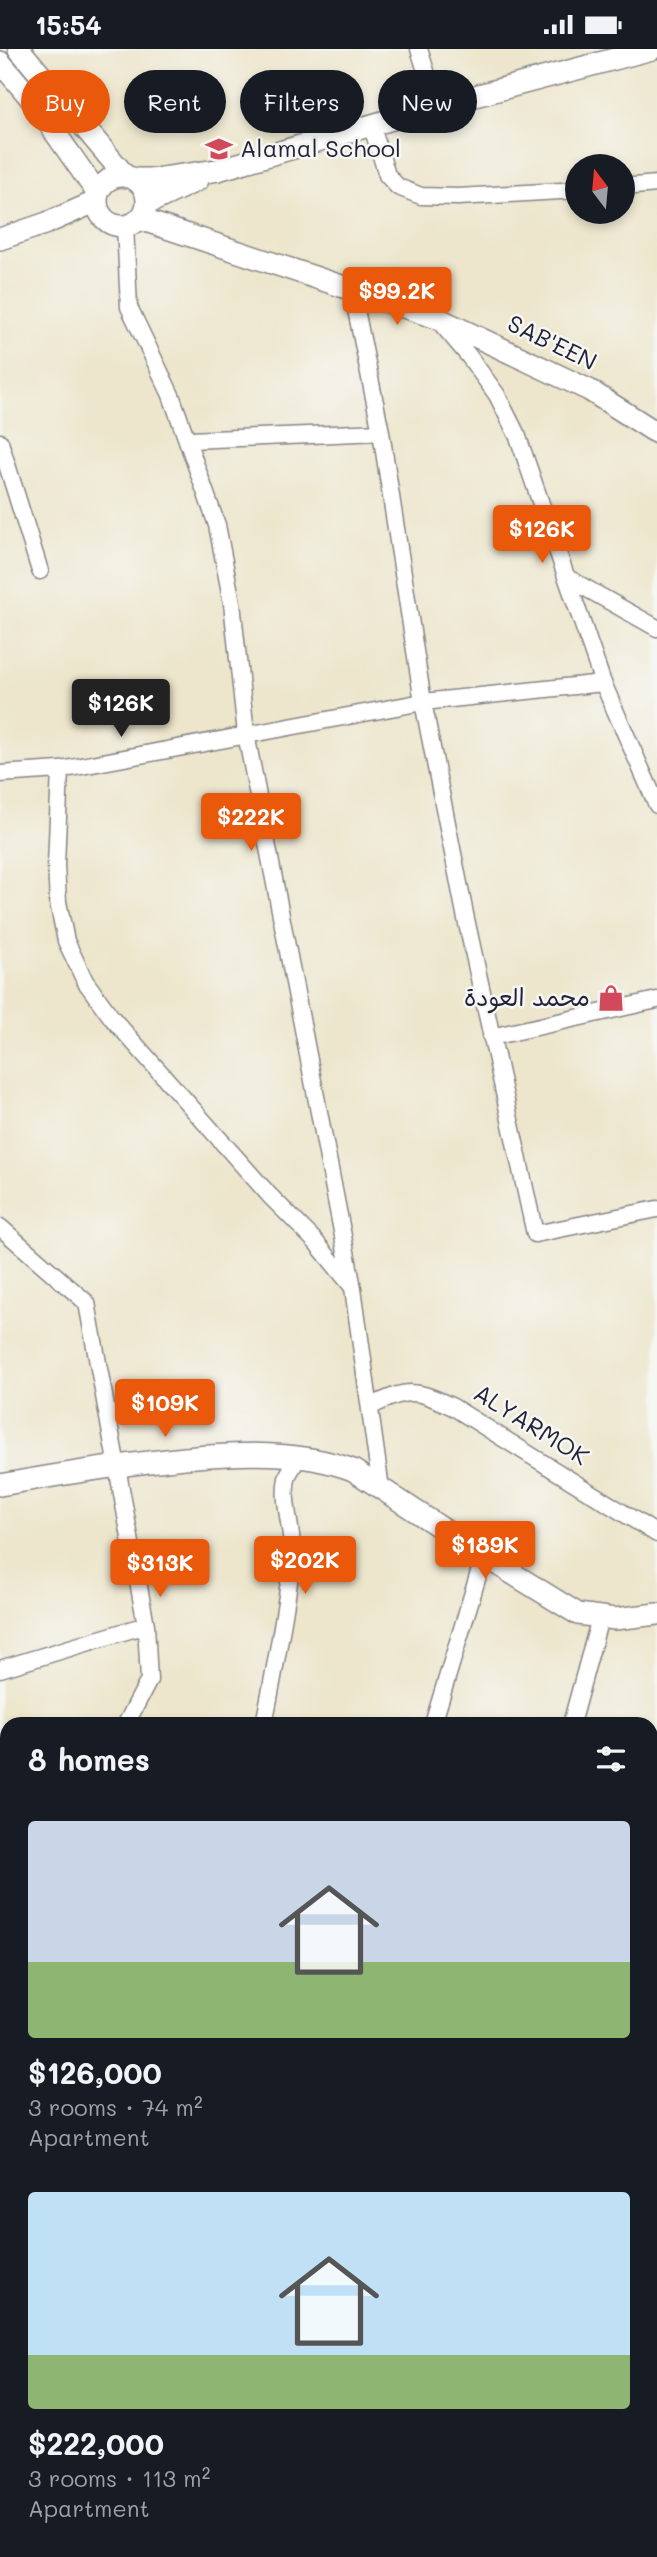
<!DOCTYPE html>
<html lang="en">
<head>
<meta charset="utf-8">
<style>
	:root { --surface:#171b24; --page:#20242c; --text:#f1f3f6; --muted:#9ea1a6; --accent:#ea580c }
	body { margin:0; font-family:Mali,"Playpen Sans Arabic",sans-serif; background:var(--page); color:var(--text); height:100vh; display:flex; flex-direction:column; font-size:26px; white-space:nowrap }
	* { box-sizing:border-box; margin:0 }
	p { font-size:23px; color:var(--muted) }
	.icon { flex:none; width:38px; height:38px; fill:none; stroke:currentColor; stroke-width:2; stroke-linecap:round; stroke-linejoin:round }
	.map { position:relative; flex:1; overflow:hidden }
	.drawer { position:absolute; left:0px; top:1668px; width:658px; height:842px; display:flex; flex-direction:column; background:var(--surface); border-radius:21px 21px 0 0; box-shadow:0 4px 10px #0003 }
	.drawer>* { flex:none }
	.top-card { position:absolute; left:21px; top:21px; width:616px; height:63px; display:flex; gap:14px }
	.needle { width:46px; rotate:344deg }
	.fabs { position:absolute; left:565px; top:105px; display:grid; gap:14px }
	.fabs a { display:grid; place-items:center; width:70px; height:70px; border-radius:50%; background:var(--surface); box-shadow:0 4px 10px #0003; font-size:35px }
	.price { position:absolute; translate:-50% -60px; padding:0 16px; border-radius:7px; background:var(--accent); color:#fff; font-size:23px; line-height:46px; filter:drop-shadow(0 2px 4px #0008) }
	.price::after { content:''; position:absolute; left:50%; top:42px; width:21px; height:16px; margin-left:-10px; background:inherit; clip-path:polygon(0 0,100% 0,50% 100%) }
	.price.on { background:#222; color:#fff }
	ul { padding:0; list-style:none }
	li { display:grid; align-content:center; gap:14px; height:371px; padding:0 28px }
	li span { display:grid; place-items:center; height:217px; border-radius:7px; color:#555 }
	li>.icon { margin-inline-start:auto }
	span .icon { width:126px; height:126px; fill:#fffc; stroke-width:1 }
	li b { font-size:30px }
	h2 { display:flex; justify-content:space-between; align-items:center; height:84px; padding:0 28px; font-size:30px }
	.tag { padding:0 24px; border-radius:32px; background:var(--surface); box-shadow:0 4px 10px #0003; font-size:24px; line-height:63px }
	.tag.on { background:var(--accent); color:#fff }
	.status { display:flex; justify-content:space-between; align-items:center; height:49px; padding:0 35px; background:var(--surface); direction:ltr }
	.status svg { height:19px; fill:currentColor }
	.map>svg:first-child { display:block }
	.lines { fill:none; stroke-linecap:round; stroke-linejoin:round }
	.street-casing { stroke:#888484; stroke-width:19 }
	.secondary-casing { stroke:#888484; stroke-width:24 }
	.street { stroke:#fff; stroke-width:16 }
	.secondary { stroke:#fff; stroke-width:21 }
	.labels { text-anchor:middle; stroke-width:5; stroke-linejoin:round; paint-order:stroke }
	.poi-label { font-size:24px; fill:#22223b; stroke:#f6f6f2; text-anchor:start }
	.street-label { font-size:24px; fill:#22223b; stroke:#f6f6f2 }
</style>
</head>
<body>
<div class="status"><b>15:54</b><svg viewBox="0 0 49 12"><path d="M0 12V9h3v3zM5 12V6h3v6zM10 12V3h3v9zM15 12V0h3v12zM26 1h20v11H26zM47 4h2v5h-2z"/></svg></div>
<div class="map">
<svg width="657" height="2508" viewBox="0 0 657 2508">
	<rect width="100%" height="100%" fill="#f6f6f2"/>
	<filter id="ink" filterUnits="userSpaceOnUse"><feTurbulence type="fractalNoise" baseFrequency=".0143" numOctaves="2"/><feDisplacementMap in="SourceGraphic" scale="14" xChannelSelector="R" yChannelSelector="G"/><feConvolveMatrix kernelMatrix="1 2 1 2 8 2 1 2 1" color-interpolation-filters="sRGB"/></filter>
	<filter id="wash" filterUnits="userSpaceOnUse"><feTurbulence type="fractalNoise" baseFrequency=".00686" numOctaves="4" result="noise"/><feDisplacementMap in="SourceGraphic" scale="28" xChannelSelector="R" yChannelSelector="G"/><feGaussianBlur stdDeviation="1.57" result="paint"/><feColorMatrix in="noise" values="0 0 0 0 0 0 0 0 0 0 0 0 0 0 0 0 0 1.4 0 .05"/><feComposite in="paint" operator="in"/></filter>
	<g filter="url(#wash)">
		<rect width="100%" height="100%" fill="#ede6cc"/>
	</g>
	<g filter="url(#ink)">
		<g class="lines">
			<defs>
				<path id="street" d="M 419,0 L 437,57
					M 372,78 L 387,126 L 398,138 L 421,147 L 458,148 L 578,141
					M 623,138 L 657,135
					M 125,177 L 129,258 L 171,346 L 217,476 L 232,554 L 246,685 L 353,1239 L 381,1440
					M 352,241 L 381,383 L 423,653 L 466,870 L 535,1185 L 657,1160
					M 440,273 L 468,306 L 497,346 L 518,388 L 603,634 L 657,756
					M 189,391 L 381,383
					M 0,393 L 40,522
					M 566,528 L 657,579
					M 60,721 L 56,816 L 58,853 L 66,892 L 85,932 L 112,969 L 270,1147 L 315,1192 L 351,1236
					M 0,725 L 60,721 L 423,653 L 603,634
					M 491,988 L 657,951
					M 0,1178 L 87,1254 L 146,1576 L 149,1631 L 126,1675
					M 370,1358 C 407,1339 416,1340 453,1358 L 657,1485
					M 0,1620 L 146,1576
					M 264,1675 C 275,1620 285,1566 292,1511 C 295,1484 280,1451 288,1426 C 291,1420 296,1413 299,1407
					M 433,1675 L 484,1507
					M 571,1675 L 600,1569
					M 0,1878 L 7,1866
					M 651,2091 L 657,2091
					M 0,2202 L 7,2200
					M 0,2359 L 7,2354"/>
				<path id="secondary" d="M 19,0 L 126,128
					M 0,13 L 33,52 L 98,145
					M97 152a25 25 0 1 1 50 0a25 25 0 1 1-50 0Z
					M 134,130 L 156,130 L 218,121 L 437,57 L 652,0
					M 147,155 L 198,131
					M 140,170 L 437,269 L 589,341 L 657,384
					M 0,190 L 47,174 L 97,152
					M 0,1436 C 62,1425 122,1415 185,1409 C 241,1404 299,1401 353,1421 L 484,1507 L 578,1565 L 615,1570 L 657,1565"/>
			</defs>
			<use href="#street" class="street-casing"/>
			<use href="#secondary" class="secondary-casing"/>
			<use href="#street" class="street"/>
			<use href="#secondary" class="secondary"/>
		</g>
	</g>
	<defs>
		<symbol id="school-bare" viewBox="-9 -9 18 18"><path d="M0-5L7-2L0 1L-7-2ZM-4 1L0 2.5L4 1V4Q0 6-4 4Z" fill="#d1495b" stroke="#f6f6f2" stroke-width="2.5" paint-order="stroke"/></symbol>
		<symbol id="shop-bare" viewBox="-9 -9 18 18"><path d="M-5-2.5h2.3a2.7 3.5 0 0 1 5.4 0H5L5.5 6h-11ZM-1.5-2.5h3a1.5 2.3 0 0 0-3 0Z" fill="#d1495b" stroke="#f6f6f2" stroke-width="2.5" paint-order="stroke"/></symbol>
	</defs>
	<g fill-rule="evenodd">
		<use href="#school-bare" x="200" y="81" width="38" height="38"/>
		<use href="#shop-bare" x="592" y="930" width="38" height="38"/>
	</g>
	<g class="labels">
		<g class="poi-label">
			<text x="240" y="108">Alamal School</text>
			<text x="590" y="957" text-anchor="end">محمد العودة</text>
		</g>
		<g class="street-label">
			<text transform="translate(552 294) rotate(26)" y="8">SAB'EEN</text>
			<text transform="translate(531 1376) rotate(32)" y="8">ALYARMOK</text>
		</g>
	</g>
</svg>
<div class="fabs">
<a><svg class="needle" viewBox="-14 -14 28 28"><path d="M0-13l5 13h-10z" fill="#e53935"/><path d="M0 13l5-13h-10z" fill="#9ea1a6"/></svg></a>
</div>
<b class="price" style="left:397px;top:278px">$99.2K</b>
<b class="price" style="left:542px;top:516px">$126K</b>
<b class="price on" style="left:121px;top:690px">$126K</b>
<b class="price" style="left:251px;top:804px">$222K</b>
<b class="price" style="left:165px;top:1390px">$109K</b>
<b class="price" style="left:485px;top:1532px">$189K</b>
<b class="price" style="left:305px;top:1547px">$202K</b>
<b class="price" style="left:160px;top:1550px">$313K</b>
<div class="top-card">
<a class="tag on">Buy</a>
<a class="tag">Rent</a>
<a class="tag">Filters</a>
<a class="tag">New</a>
</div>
<section class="drawer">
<h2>8 homes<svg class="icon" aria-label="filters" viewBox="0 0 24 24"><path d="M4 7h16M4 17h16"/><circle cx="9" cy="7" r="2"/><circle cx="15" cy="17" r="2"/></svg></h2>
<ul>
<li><span style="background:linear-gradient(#c9d6e8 65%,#8fb573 0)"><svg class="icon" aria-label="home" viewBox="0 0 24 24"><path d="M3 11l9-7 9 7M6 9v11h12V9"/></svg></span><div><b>$126,000</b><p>3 rooms · 74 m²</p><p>Apartment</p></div></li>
<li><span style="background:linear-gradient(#bfe0f5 75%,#8fb573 0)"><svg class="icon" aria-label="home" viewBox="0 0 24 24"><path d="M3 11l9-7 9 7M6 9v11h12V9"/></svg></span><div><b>$222,000</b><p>3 rooms · 113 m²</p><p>Apartment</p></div></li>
</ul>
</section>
</div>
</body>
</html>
